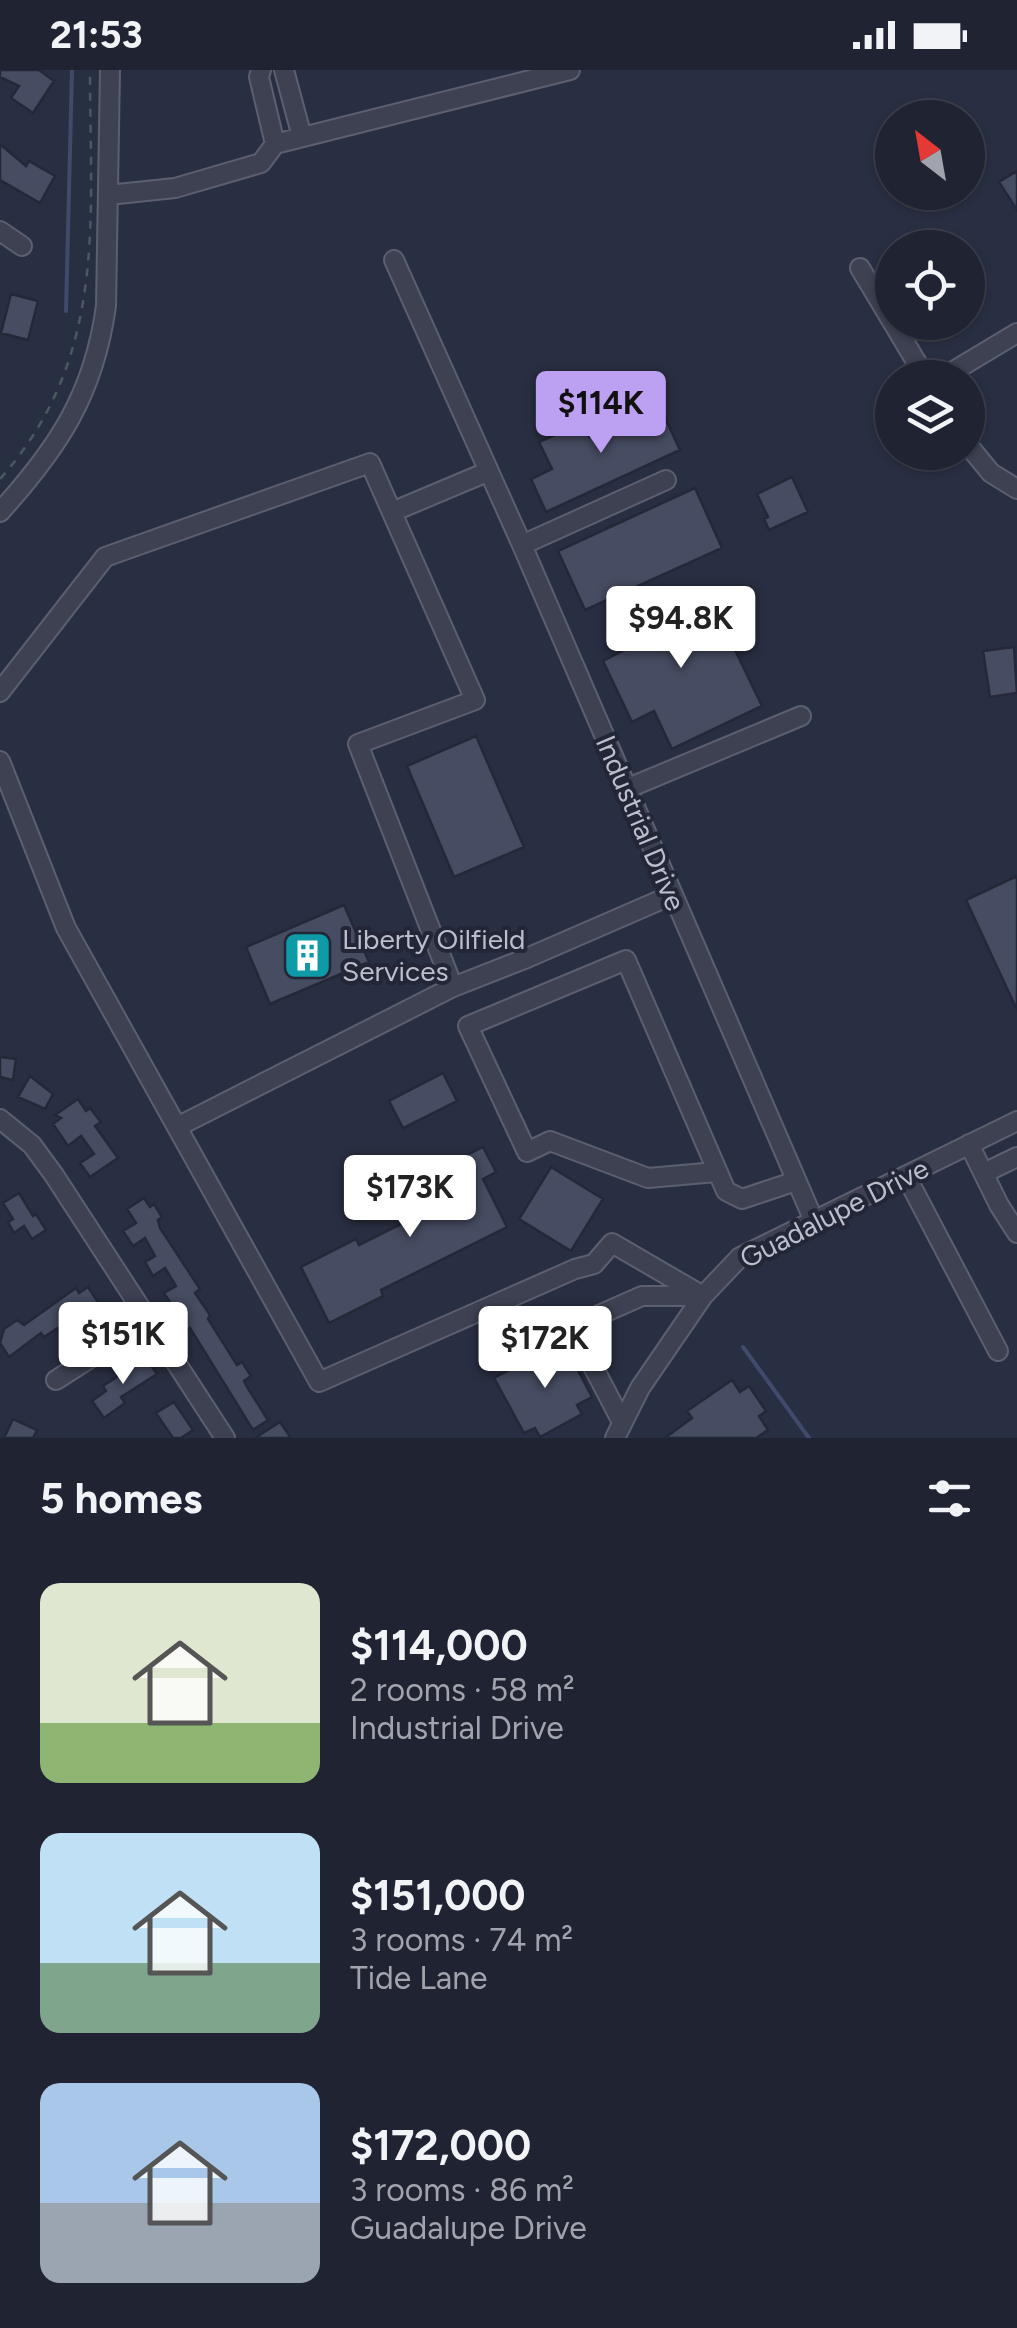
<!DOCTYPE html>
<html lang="en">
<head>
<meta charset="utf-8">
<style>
	:root { --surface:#1f2332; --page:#2c2f3e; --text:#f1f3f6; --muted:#a1a4ac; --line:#3c404d; --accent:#bca0f2 }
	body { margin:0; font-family:Figtree,sans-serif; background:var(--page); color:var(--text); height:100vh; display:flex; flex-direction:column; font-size:38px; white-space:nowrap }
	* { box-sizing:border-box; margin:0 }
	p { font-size:32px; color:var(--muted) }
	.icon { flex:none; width:55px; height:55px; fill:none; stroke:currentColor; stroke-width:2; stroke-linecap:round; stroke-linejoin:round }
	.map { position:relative; height:1368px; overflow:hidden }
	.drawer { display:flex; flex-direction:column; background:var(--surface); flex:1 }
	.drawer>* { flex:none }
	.needle { width:65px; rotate:329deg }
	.fabs { position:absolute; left:875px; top:30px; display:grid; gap:20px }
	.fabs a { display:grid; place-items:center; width:110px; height:110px; border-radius:50%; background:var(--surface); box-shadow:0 2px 8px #0004,0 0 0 2px var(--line); font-size:50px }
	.price { position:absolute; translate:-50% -85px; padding:0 22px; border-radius:10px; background:#fff; color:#222; font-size:32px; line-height:65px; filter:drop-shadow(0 2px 5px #0008) }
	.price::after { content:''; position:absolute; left:50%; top:60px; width:30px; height:22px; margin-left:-15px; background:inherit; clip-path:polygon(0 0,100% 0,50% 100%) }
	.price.active { background:var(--accent); color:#111 }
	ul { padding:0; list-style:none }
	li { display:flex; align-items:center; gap:30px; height:250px; padding:0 40px }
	li span { display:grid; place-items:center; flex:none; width:280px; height:200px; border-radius:20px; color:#555 }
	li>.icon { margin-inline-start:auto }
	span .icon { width:120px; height:120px; fill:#fffc; stroke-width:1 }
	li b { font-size:42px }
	h2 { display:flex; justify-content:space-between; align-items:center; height:120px; padding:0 40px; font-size:42px }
	.status { display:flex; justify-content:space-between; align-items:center; height:70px; padding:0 50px; background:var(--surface); direction:ltr }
	.status svg { height:28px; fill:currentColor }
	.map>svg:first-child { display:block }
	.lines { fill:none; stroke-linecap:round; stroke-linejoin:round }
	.stream { stroke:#424a6b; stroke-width:4 }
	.building { fill:#464c61; stroke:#242839; stroke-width:2.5 }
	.minor-casing { stroke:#5c5f6f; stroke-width:22 }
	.path { stroke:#4a585f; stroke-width:2.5; stroke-dasharray:8 8; stroke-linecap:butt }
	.minor { stroke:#3d4152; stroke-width:18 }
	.labels { text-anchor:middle; stroke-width:8; stroke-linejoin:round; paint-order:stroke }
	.street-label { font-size:28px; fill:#bbbecb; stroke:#222637 }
	.poi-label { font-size:28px; fill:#bbbecb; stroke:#222637; text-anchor:start }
</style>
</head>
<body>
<div class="status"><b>21:53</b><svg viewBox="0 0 49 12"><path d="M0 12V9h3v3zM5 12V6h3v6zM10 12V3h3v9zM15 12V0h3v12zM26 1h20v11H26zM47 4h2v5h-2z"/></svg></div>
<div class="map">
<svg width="1017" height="1368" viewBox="0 0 1017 1368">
	<rect width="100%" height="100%" fill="#292f42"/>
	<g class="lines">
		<path class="stream" d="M 66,241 L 72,0
			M 743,1277 L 809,1368"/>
	</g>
	<path class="building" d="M 0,0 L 39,0 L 54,11 L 33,43 L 11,28 L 19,16 L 0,7 Z
		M 0,74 L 26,96 L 29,91 L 55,106 L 40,133 L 0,110 Z
		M 1017,101 L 1017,140 L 999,112 Z
		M 927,161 L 937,178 L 900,178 Z
		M 11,224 L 38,231 L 28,270 L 1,263 Z
		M 659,335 L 680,380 L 546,442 L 531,409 L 552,399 L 539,372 L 583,352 L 590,367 Z
		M 792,407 L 808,442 L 769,460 L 764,449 L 768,447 L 757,424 Z
		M 695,418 L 722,478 L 585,540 L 558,481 Z
		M 709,526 L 762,636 L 672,679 L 654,641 L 632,652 L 603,591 L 630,577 L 618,551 L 660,531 L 667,546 Z
		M 1014,577 L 1017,623 L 990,627 L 983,581 Z
		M 476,666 L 524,777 L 454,807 L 407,696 Z
		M 1017,806 L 1017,940 L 966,830 Z
		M 344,835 L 369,892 L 270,934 L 246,877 Z
		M 0,987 L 16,989 L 13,1010 L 0,1007 Z
		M 443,1003 L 457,1031 L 403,1058 L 389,1031 Z
		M 30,1006 L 53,1024 L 45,1039 L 18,1027 Z
		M 78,1029 L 86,1041 L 90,1038 L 101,1052 L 95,1056 L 118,1088 L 90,1107 L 80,1093 L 94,1084 L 81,1066 L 68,1076 L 53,1054 L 61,1048 L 55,1045 Z
		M 483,1077 L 496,1102 L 483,1109 L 507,1157 L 381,1220 L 383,1226 L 329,1253 L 301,1197 L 356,1169 L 359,1175 L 439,1135 L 425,1106 Z
		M 551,1097 L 603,1129 L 571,1181 L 519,1149 Z
		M 19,1123 L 33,1146 L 36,1144 L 46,1160 L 32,1169 L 24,1156 L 14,1163 L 8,1152 L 13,1149 L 3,1133 Z
		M 144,1128 L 150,1137 L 154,1134 L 162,1147 L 158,1150 L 160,1158 L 200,1219 L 195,1223 L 210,1245 L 208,1249 L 237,1295 L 242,1292 L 251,1306 L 244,1311 L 247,1317 L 268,1350 L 253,1360 L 190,1258 L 188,1260 L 164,1223 L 176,1216 L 165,1198 L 153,1206 L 145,1192 L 155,1186 L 145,1168 L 133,1176 L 123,1161 L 136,1153 L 127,1139 Z
		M 88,1217 L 98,1232 L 90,1237 L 96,1246 L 62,1265 L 58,1258 L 44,1267 L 41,1263 L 9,1287 L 0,1273 L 4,1259 L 17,1250 L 24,1255 L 76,1218 L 79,1223 Z
		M 563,1272 L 592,1327 L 577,1335 L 582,1344 L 540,1367 L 535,1358 L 524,1363 L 494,1308 Z
		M 146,1288 L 157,1304 L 121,1327 L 125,1333 L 104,1348 L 92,1331 L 106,1321 L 103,1316 Z
		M 732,1310 L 740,1322 L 749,1316 L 766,1341 L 759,1346 L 768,1360 L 756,1368 L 665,1368 L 692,1348 L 687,1341 Z
		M 174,1332 L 193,1360 L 181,1368 L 173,1368 L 156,1343 Z
		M 13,1349 L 37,1360 L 33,1368 L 4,1368 Z
		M 280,1352 L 291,1368 L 255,1368 Z"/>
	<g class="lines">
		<defs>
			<path id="minor" d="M 261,0 L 259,7 L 275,74
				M 284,0 L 302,67
				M 108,125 L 175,118 L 261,93 L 275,74 L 570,0
				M 0,161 L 22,176
				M 394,190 L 522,475 L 814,1151
				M 860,198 L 926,308
				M 942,308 L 1017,263
				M 968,375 L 991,403 L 1017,419
				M 0,442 C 58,378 94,324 106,236 L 110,0
				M 392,442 L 487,402
				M 522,475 L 666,410
				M 0,622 L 105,487 L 370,393 L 475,630 L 358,674 L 453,917 L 527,888 L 672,825
				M 0,691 L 66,858 L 319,1312 L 575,1199 L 594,1194 L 612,1173 L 703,1226
				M 626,719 L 801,646
				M 0,1049 L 32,1075 L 54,1105 L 225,1368
				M 177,1057 L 453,917
				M 969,1074 L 999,1135 L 1017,1163
				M 716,1102 L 648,1108 L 550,1071 L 527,1082 L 468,956 L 626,890 L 726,1121 L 742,1129 L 796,1111
				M 984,1103 L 1017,1087
				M 906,1106 L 998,1281
				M 56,1310 L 148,1251
				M 622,1352 L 586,1283 L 579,1262 L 590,1249 L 642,1226 L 703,1226
				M 615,1368 L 640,1318 L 703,1226 L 740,1187 L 1017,1051"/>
		</defs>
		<use href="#minor" class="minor-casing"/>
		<path class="path" d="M 0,409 C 108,287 90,151 90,0"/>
		<use href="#minor" class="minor"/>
	</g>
	<defs>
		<symbol id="building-square" viewBox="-11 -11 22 22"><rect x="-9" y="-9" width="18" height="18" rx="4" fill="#0f9aa8" stroke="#222637"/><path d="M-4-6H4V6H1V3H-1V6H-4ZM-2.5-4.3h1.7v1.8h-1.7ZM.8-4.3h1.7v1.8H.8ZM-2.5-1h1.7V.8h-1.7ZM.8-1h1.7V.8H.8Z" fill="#fff"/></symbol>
	</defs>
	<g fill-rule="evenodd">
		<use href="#building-square" x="280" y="858" width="55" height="55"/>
	</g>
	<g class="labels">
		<g class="street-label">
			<text transform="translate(641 753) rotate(67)" y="10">Industrial Drive</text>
			<text transform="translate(834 1143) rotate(-27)" y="10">Guadalupe Drive</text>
		</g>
		<g class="poi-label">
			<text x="342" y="879">Liberty Oilfield<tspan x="342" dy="32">Services</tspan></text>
		</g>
	</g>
</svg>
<div class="fabs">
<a><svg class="needle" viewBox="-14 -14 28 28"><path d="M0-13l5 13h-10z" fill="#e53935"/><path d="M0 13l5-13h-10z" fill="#a1a4ac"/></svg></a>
<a><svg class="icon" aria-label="locate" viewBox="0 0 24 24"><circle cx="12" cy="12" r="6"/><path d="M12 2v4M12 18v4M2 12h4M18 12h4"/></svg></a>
<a><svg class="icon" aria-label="layers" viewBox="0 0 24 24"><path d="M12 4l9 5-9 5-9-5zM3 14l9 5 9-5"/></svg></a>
</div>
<b class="price active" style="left:601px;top:386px">$114K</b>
<b class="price" style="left:681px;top:601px">$94.8K</b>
<b class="price" style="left:410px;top:1170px">$173K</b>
<b class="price" style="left:123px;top:1317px">$151K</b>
<b class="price" style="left:545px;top:1321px">$172K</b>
</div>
<section class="drawer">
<h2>5 homes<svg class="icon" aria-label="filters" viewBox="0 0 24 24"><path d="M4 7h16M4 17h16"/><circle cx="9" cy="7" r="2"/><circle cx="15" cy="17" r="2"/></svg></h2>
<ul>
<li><span style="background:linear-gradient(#dfe7d0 70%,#8fb573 0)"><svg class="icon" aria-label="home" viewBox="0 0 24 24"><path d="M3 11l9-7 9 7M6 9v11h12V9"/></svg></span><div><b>$114,000</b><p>2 rooms · 58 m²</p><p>Industrial Drive</p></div></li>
<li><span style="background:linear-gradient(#bfe0f5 65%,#7fa58c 0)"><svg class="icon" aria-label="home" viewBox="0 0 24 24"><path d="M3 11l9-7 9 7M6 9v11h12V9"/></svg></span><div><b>$151,000</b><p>3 rooms · 74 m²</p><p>Tide Lane</p></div></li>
<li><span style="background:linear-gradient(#a9c7e8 60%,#9aa5b1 0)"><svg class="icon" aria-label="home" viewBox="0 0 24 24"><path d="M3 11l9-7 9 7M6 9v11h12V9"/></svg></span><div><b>$172,000</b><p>3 rooms · 86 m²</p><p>Guadalupe Drive</p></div></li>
</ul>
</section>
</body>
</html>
